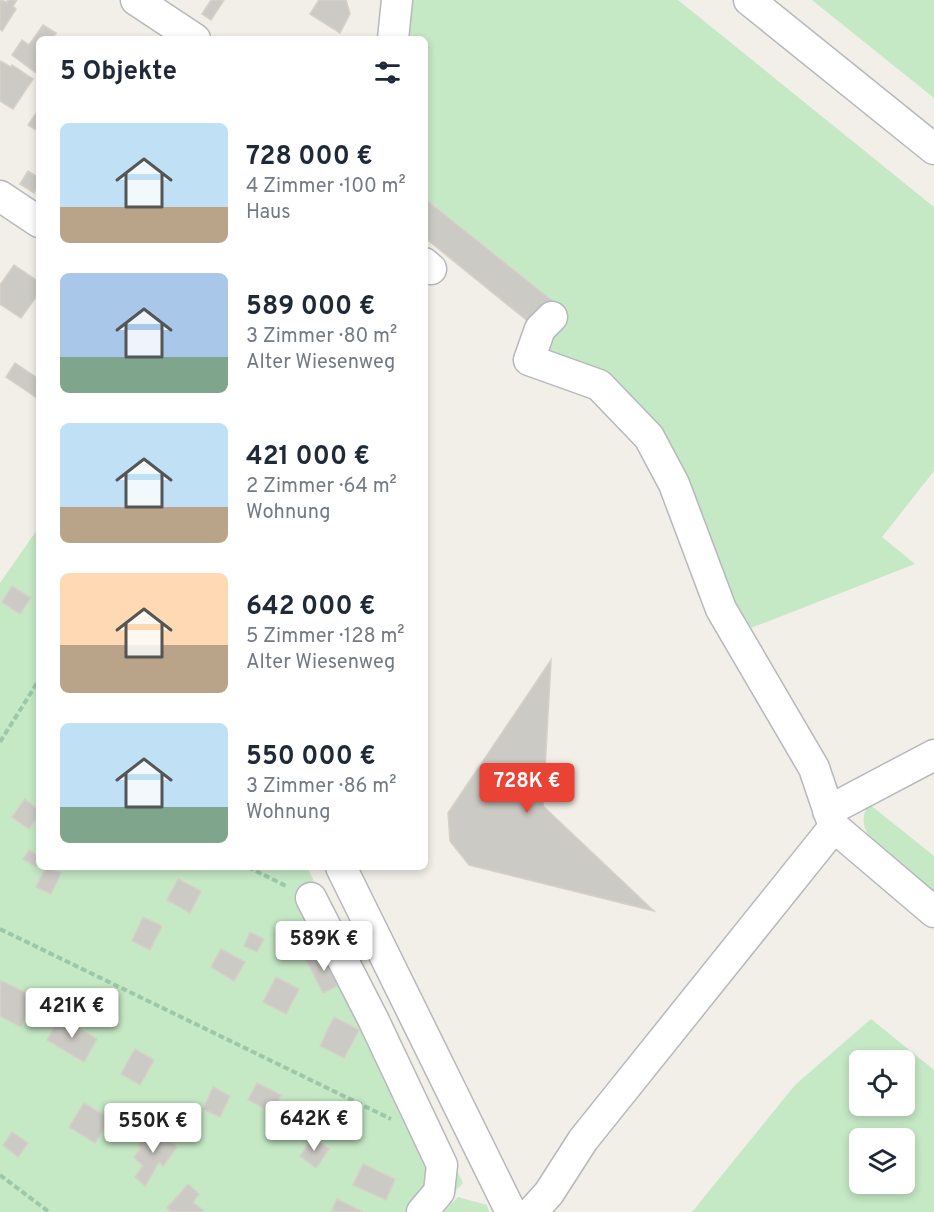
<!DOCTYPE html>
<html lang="de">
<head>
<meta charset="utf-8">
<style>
	:root { --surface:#fff; --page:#f2f2f3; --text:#1f2937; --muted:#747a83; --accent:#ea4335 }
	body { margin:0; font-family:Overpass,sans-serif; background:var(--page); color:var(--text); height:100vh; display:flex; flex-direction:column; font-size:22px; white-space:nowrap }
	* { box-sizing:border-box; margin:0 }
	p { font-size:20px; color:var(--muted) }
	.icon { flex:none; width:33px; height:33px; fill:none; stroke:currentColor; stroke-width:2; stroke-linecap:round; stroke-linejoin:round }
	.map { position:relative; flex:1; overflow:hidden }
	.details { position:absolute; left:36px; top:36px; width:392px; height:834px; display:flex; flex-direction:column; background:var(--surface); border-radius:9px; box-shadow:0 3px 9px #0003 }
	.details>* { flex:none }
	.tools { position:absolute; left:849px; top:1050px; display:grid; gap:12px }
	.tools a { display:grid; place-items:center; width:66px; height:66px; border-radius:9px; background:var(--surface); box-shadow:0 3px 9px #0003; font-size:30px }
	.price { position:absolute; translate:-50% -51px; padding:0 14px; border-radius:6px; background:#fff; color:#222; font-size:20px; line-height:39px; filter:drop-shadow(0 2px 3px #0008) }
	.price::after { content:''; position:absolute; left:50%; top:36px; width:18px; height:14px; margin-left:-9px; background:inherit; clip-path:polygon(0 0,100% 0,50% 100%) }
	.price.on { background:var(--accent); color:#fff }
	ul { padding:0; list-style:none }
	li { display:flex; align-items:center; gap:18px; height:150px; padding:0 24px }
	li span { display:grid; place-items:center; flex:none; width:168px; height:120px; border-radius:9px; color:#555 }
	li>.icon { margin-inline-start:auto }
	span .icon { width:72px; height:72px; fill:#fffc; stroke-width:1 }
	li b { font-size:26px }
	h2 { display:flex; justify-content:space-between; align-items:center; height:72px; padding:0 24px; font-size:26px }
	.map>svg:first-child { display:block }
	.green { fill:#c5e8c5; fill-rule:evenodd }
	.building { fill:#cccac5; stroke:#d6d1c6; stroke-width:1.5 }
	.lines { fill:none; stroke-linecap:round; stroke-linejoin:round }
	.minor-casing { stroke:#b5b8bc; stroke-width:33 }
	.path { stroke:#9cc7a9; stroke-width:4; stroke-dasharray:6 3; stroke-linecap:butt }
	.minor { stroke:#fff; stroke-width:30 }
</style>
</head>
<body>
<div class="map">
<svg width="934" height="1212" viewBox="0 0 934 1212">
	<rect width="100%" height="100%" fill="#f1efe8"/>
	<path class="green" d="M 408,0 L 678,0 L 934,207 L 934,471 L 882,537 L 915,564 L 738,633 L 675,468 L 537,353 L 554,301 L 425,198 L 424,39 L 404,39 Z
		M 812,0 L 934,0 L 934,98 Z
		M 39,527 L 39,867 L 307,867 L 463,1183 L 435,1212 L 0,1212 L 0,583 Z
		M 869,804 L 934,856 L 934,893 L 873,842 C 863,829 860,818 869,804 Z
		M 871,1019 L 934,1070 L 934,1212 L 692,1212 L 795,1085 ZM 860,1060 L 904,1060 L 904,1106 L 860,1106 ZM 860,1138 L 904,1138 L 904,1184 L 860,1184 Z
		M 458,1197 L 487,1205 L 489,1212 L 444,1212 Z"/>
	<path class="building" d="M 0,0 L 7,2 L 8,0 L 17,0 L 13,6 L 16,9 L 2,31 L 0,29 Z
		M 211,0 L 224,0 L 211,20 L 202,14 Z
		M 319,0 L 346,0 L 350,14 L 340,33 L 310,14 Z
		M 43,25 L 56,33 L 52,39 L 39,39 L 39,75 L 12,55 L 22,40 L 29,45 Z
		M 0,61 L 11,67 L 12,65 L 33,79 L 13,109 L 0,101 Z
		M 39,109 L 39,132 L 28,125 Z
		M 28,171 L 39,178 L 39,185 L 34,193 L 20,184 Z
		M 424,198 L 554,302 L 535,327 L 424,237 Z
		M 14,265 L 39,282 L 39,293 L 21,318 L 0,304 L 0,285 Z
		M 15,363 L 39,379 L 37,398 L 6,377 Z
		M 12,586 L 31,598 L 20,614 L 2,602 Z
		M 551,660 L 543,806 L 654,911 L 469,865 L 450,841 L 448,813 Z
		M 25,799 L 39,810 L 39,815 L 29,829 L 12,817 Z
		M 29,850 L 39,856 L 36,867 L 23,859 Z
		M 46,867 L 61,873 L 51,894 L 36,887 Z
		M 178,879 L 201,891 L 190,913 L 167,900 Z
		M 143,917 L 162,926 L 150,950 L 132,941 Z
		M 250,932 L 264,939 L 257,952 L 244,946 Z
		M 221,949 L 245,962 L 234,981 L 211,967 Z
		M 324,951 L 341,984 L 323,993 L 306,960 Z
		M 276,977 L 299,989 L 286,1014 L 263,1002 Z
		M 1,981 L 35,997 L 21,1027 L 0,1016 Z
		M 60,1017 L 97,1039 L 84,1062 L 47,1040 Z
		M 334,1017 L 359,1030 L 344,1058 L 320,1046 Z
		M 135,1049 L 154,1060 L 140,1085 L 121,1074 Z
		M 257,1083 L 281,1095 L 272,1112 L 248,1100 Z
		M 213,1087 L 230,1096 L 220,1117 L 203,1109 Z
		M 84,1103 L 110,1119 L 95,1143 L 69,1127 Z
		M 153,1127 L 177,1147 L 163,1166 L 159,1162 L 145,1186 L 135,1177 L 143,1166 L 134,1157 L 141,1148 L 138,1145 Z
		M 12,1132 L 28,1143 L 18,1157 L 3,1145 Z
		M 313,1137 L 329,1149 L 316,1168 L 300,1156 Z
		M 363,1164 L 395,1179 L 386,1200 L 353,1185 Z
		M 188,1184 L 199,1194 L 193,1202 L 203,1210 L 201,1212 L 171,1212 L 167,1208 Z
		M 337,1199 L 363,1212 L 331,1212 Z"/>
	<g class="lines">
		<defs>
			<path id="minor" d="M 136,0 L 195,39
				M 749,0 L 934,149
				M 393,39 L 397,0
				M 0,196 L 39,222
				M 424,263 L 431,269
				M 552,317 L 540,329 L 529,360 L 599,385 L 649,437 L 674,484 L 721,609 L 814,768 L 834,827
				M 828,811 L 934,755
				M 341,867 L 511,1212
				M 311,898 L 373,1019 L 442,1165 L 439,1192 L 422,1212
				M 532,1212 L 549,1193 L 583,1140 L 834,827 L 934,912"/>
		</defs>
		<use href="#minor" class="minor-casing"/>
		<path class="path" d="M 0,742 L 39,680
			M 248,867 L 288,887
			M 0,929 L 391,1119
			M 0,1175 L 49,1212"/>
		<use href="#minor" class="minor"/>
	</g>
</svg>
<div class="tools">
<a><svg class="icon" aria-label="locate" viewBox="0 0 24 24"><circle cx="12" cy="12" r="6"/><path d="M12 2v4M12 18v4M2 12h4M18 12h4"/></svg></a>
<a><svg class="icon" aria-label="layers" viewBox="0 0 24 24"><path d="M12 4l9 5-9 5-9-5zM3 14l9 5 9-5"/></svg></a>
</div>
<b class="price on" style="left:527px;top:814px">728K €</b>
<b class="price" style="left:324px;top:972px">589K €</b>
<b class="price" style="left:72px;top:1039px">421K €</b>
<b class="price" style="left:314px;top:1152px">642K €</b>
<b class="price" style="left:153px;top:1154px">550K €</b>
<section class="details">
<h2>5 Objekte<svg class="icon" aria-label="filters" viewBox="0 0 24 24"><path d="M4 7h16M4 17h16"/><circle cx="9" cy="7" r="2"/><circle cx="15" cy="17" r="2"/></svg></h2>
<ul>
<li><span style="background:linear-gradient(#bfe0f5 70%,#b9a48a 0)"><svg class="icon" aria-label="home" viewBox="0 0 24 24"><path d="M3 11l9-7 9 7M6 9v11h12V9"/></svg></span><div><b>728 000 €</b><p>4 Zimmer · 100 m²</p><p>Haus</p></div></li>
<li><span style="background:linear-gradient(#a9c7e8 70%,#7fa58c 0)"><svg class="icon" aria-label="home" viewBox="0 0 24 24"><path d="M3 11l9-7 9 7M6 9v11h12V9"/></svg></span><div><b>589 000 €</b><p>3 Zimmer · 80 m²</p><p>Alter Wiesenweg</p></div></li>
<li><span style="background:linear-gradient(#bfe0f5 70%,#b9a48a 0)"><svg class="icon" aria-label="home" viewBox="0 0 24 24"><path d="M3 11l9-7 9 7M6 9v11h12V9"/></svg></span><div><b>421 000 €</b><p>2 Zimmer · 64 m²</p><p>Wohnung</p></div></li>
<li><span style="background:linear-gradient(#ffd9b3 60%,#b9a48a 0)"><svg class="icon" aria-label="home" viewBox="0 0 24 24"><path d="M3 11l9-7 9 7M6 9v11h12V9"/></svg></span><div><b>642 000 €</b><p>5 Zimmer · 128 m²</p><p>Alter Wiesenweg</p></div></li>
<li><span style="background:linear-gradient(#bfe0f5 70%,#7fa58c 0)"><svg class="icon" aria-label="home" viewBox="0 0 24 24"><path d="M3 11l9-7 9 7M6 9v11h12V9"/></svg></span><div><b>550 000 €</b><p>3 Zimmer · 86 m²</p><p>Wohnung</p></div></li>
</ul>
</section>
</div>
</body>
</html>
